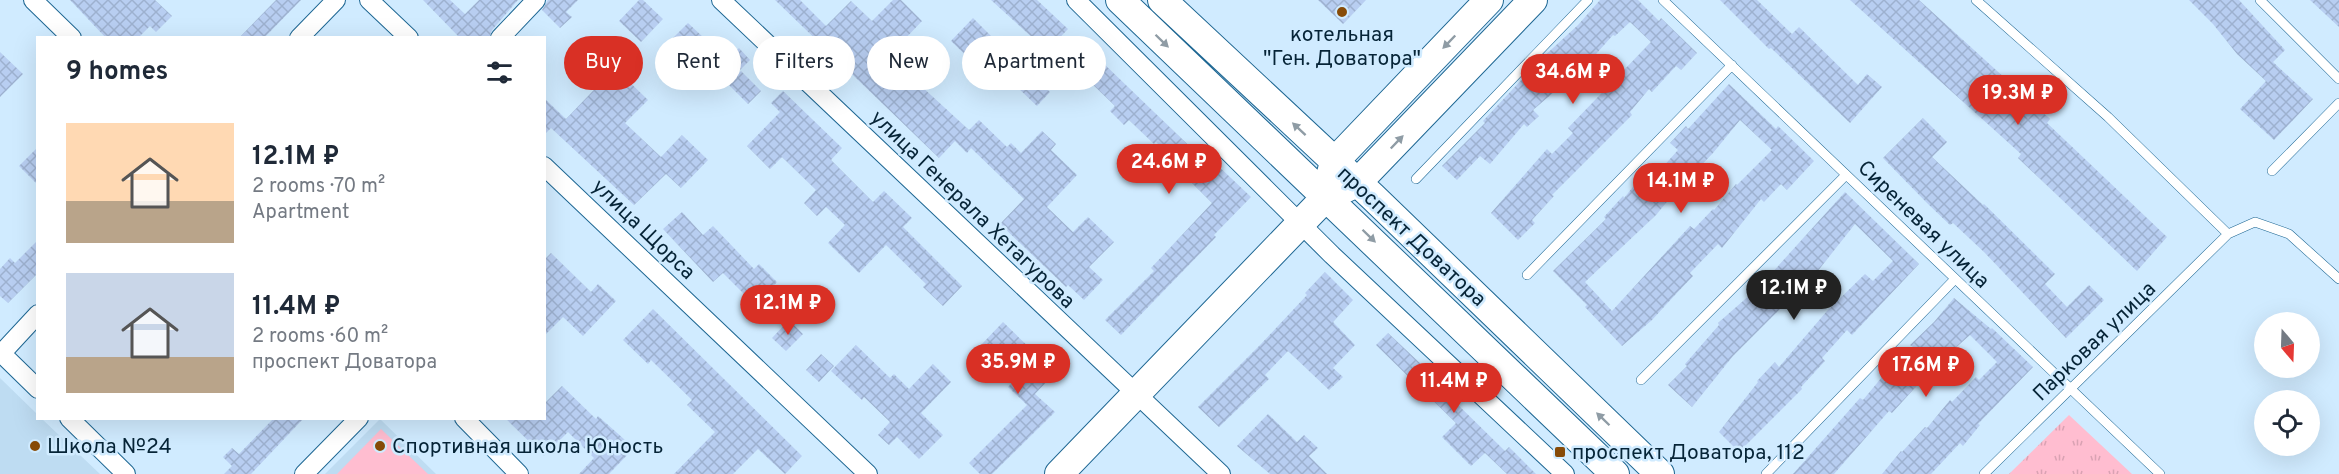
<!DOCTYPE html>
<html lang="en">
<head>
<meta charset="utf-8">
<style>
	:root { --surface:#fff; --page:#f2f2f3; --text:#1f2937; --muted:#747a83; --accent:#d93025 }
	body { margin:0; font-family:Overpass,sans-serif; background:var(--page); color:var(--text); height:100vh; display:flex; flex-direction:column; font-size:22px; white-space:nowrap }
	* { box-sizing:border-box; margin:0 }
	p { font-size:20px; color:var(--muted) }
	.icon { flex:none; width:33px; height:33px; fill:none; stroke:currentColor; stroke-width:2; stroke-linecap:round; stroke-linejoin:round }
	.map { position:relative; flex:1; overflow:hidden }
	.sheet { position:absolute; left:36px; top:36px; width:510px; height:384px; display:flex; flex-direction:column; background:var(--surface); border-radius:0px; box-shadow:0 6px 24px #0002 }
	.sheet>* { flex:none }
	.banner { position:absolute; left:564px; top:36px; width:570px; height:54px; display:flex; gap:12px }
	.needle { width:39px; rotate:161deg }
	.controls { position:absolute; left:2254px; top:312px; display:grid; gap:12px }
	.controls a { display:grid; place-items:center; width:66px; height:66px; border-radius:50%; background:var(--surface); box-shadow:0 6px 24px #0002; font-size:30px }
	.price { position:absolute; translate:-50% -51px; padding:0 14px; border-radius:21px; background:var(--accent); color:#fff; font-size:20px; line-height:39px; filter:drop-shadow(0 2px 3px #0008) }
	.price::after { content:''; position:absolute; left:50%; top:36px; width:18px; height:14px; margin-left:-9px; background:inherit; clip-path:polygon(0 0,100% 0,50% 100%) }
	.price.active { background:#222; color:#fff }
	ul { padding:0; list-style:none }
	li { display:flex; align-items:center; gap:18px; height:150px; padding:0 30px }
	li span { display:grid; place-items:center; flex:none; width:168px; height:120px; border-radius:0px; color:#555 }
	li>.icon { margin-inline-start:auto }
	span .icon { width:72px; height:72px; fill:#fffc; stroke-width:1 }
	li b { font-size:26px }
	h2 { display:flex; justify-content:space-between; align-items:center; height:72px; padding:0 30px; font-size:26px }
	.tag { padding:0 21px; border-radius:27px; background:var(--surface); box-shadow:0 6px 24px #0002; font-size:21px; line-height:54px }
	.tag.active { background:var(--accent); color:#fff }
	.map>svg:first-child { display:block }
	.built { fill:#bedcf2 }
	.grass { fill:#ffbdd0 }
	.park { fill:url(#park-tufts) }
	.building { fill:url(#building-cross-hatch); fill-rule:evenodd }
	.lines { fill:none; stroke-linecap:round; stroke-linejoin:round }
	.service-casing { stroke:#1e6793; stroke-width:10 }
	.minor-casing { stroke:#1e6793; stroke-width:20 }
	.primary-casing { stroke:#1e6793; stroke-width:30 }
	.service { stroke:#fff; stroke-width:9 }
	.minor { stroke:#fff; stroke-width:18 }
	.primary { stroke:#fff; stroke-width:28 }
	.oneway { fill:#8f9ca5 }
	.poi-dot { fill:#874b08; stroke:#d0ebff; stroke-width:2 }
	.labels { text-anchor:middle; stroke-width:5; stroke-linejoin:round; paint-order:stroke }
	.poi-label { font-size:21px; fill:#062437; stroke:#d0ebff; text-anchor:start }
	.street-label { font-size:21px; fill:#062437; stroke:#d0ebff }
</style>
</head>
<body>
<div class="map">
<svg width="2339" height="474" viewBox="0 0 2339 474">
	<defs>
		<pattern id="park-tufts" width="24" height="20" patternUnits="userSpaceOnUse" patternTransform="scale(1.5)"><rect width="24" height="20" fill="#ffbdd0"/><path d="M3 7l-1-3M5 7V3M7 7l1-3M15 17l-1-3M17 17v-4M19 17l1-3" fill="none" stroke="#d9a2b3"/></pattern>
		<pattern id="building-cross-hatch" width="8" height="8" patternUnits="userSpaceOnUse" patternTransform="scale(1.5)"><rect width="8" height="8" fill="#b8cef1"/><path d="M0 0l8 8M0 8l8-8" fill="none" stroke="#9db1cf"/></pattern>
	</defs>
	<rect width="100%" height="100%" fill="#d0ebff"/>
	<path class="built" d="M 0,378 L 37,414 L 38,418 L 42,419 L 100,474 L 0,474 Z
		M 380,419 L 436,474 L 325,474 Z"/>
	<path class="grass" d="M 381,429 L 428,474 L 337,474 Z"/>
	<path class="park" d="M 2069,415 L 2132,474 L 2009,474 Z"/>
	<path class="building" d="M 70,0 L 155,0 L 172,16 L 156,32 L 150,26 L 138,38 L 106,38 Z
		M 276,0 L 301,0 L 264,38 L 239,38 Z
		M 423,0 L 450,0 L 465,14 L 479,0 L 518,0 L 492,30 L 489,38 L 460,38 Z
		M 548,0 L 578,0 L 566,12 L 572,17 L 560,28 L 542,10 Z
		M 639,0 L 643,0 L 663,19 L 641,42 L 619,21 Z
		M 775,0 L 800,0 L 826,26 L 851,1 L 872,21 L 893,0 L 901,0 L 922,21 L 884,61 L 915,90 L 920,85 L 969,130 L 979,120 L 1007,147 L 1011,143 L 1021,153 L 1042,131 L 1056,144 L 1051,150 L 1077,175 L 1047,207 L 1073,232 L 1088,217 L 1114,242 L 1089,267 L 1103,280 L 1084,300 L 1068,285 L 1066,287 L 1000,224 L 1024,199 L 971,148 L 967,153 L 955,141 L 939,158 Z
		M 991,0 L 1037,0 L 1068,29 L 1047,51 Z
		M 1318,0 L 1366,0 L 1343,24 Z
		M 1600,0 L 1638,0 L 1659,21 L 1661,18 L 1697,53 L 1681,70 L 1676,66 L 1652,92 L 1649,89 L 1630,112 L 1632,115 L 1552,195 L 1554,196 L 1532,220 L 1535,223 L 1518,240 L 1491,213 L 1547,149 L 1552,154 L 1573,133 L 1568,128 L 1651,42 L 1630,22 L 1615,36 L 1613,35 L 1580,72 L 1576,69 L 1561,86 L 1533,110 L 1539,116 L 1527,127 L 1524,124 L 1490,164 L 1480,156 L 1457,180 L 1442,166 L 1485,123 L 1483,121 L 1541,59 L 1578,25 Z
		M 1720,0 L 1757,0 L 1792,34 L 1799,27 L 1858,85 L 1867,74 L 1882,87 L 1850,123 L 1771,48 L 1769,49 Z
		M 1850,0 L 1919,0 L 2050,119 L 2047,123 L 2167,237 L 2137,271 L 2018,158 L 2021,154 Z
		M 2189,0 L 2239,0 L 2285,50 L 2273,62 L 2313,99 L 2274,140 L 2240,109 L 2266,81 L 2237,54 L 2213,24 Z
		M 2310,0 L 2339,0 L 2339,27 Z
		M 973,18 L 1000,45 L 978,67 L 951,41 Z
		M 688,23 L 704,38 L 688,55 L 672,39 Z
		M 739,48 L 750,60 L 732,78 L 720,67 Z
		M 0,52 L 23,74 L 0,97 Z
		M 1101,61 L 1207,163 L 1211,159 L 1251,197 L 1214,235 L 1216,237 L 1121,335 L 1105,320 L 1154,271 L 1151,268 L 1212,203 L 1190,181 L 1193,178 L 1156,142 L 1154,144 L 1129,120 L 1124,125 L 1110,111 L 1115,106 L 1085,77 Z
		M 615,68 L 648,100 L 625,123 L 661,157 L 682,135 L 708,160 L 681,188 L 666,174 L 634,205 L 551,128 L 544,135 L 544,98 L 566,119 Z
		M 741,71 L 761,91 L 748,104 L 728,84 Z
		M 1029,72 L 1050,92 L 1037,106 L 1016,86 Z
		M 1729,84 L 1776,129 L 1778,126 L 1814,161 L 1787,190 L 1781,184 L 1764,202 L 1761,199 L 1722,248 L 1718,244 L 1690,273 L 1693,276 L 1675,295 L 1652,320 L 1622,346 L 1585,307 L 1587,305 L 1553,271 L 1606,219 L 1604,217 L 1623,196 L 1624,198 L 1645,172 L 1652,179 L 1678,150 L 1670,143 L 1686,126 L 1688,129 ZM 1740,120 L 1772,150 L 1737,185 L 1736,184 L 1714,210 L 1713,209 L 1694,229 L 1690,226 L 1612,311 L 1585,282 L 1656,215 L 1675,192 L 1678,194 L 1692,179 L 1690,177 L 1713,153 Z
		M 783,91 L 842,148 L 831,160 L 873,202 L 884,191 L 912,218 L 903,227 L 962,286 L 943,306 L 923,287 L 926,284 L 886,245 L 859,273 L 828,243 L 845,225 L 826,207 L 817,216 L 804,203 L 816,190 L 782,157 L 770,169 L 747,146 L 780,112 L 771,103 Z
		M 1923,118 L 1947,142 L 1932,157 L 1983,205 L 1984,204 L 2055,274 L 2045,284 L 2067,307 L 2089,285 L 2104,300 L 2066,338 L 1984,252 L 1953,223 L 1950,225 L 1927,203 L 1883,158 Z
		M 38,147 L 38,185 L 19,166 Z
		M 1845,192 L 1919,264 L 1852,335 L 1847,330 L 1822,358 L 1825,361 L 1801,387 L 1802,389 L 1739,452 L 1719,432 L 1758,382 L 1757,381 L 1775,362 L 1779,367 L 1827,311 L 1865,274 L 1873,281 L 1893,261 L 1855,224 L 1817,272 L 1733,356 L 1692,407 L 1668,385 L 1687,366 L 1685,364 L 1719,325 L 1718,323 L 1760,286 Z
		M 682,212 L 703,235 L 713,226 L 754,269 L 759,264 L 777,282 L 755,305 L 723,273 L 713,282 L 663,229 Z
		M 38,240 L 38,273 L 8,303 L 0,296 L 0,269 L 10,258 L 15,263 Z
		M 551,253 L 591,292 L 598,284 L 616,301 L 583,336 L 563,317 L 544,336 L 544,260 Z
		M 1325,272 L 1353,300 L 1333,322 L 1355,345 L 1333,368 L 1343,377 L 1329,390 L 1288,351 L 1265,375 L 1269,379 L 1219,427 L 1198,407 L 1261,344 L 1307,295 L 1305,293 Z
		M 1954,298 L 1991,329 L 1992,328 L 2033,367 L 1978,424 L 1980,425 L 1963,446 L 1960,443 L 1931,474 L 1882,474 L 1901,451 L 1902,452 L 1925,427 L 1927,428 L 1950,400 L 1952,402 L 1976,377 L 1979,380 L 1997,362 L 1970,335 L 1933,368 L 1892,413 L 1889,411 L 1834,474 L 1793,474 L 1860,398 L 1863,400 L 1882,377 L 1913,347 L 1910,345 L 1934,322 Z
		M 653,309 L 802,456 L 785,474 L 758,449 L 733,474 L 674,474 L 715,432 L 687,405 L 692,400 L 651,360 L 648,364 L 623,340 Z
		M 789,320 L 803,334 L 786,351 L 772,338 Z
		M 1003,322 L 1038,356 L 1048,346 L 1065,362 L 1035,394 L 1055,412 L 992,474 L 980,474 L 969,463 L 1027,405 L 1008,387 L 1016,379 L 981,345 Z
		M 1388,333 L 1455,396 L 1452,399 L 1505,451 L 1509,447 L 1536,474 L 1507,474 L 1485,453 L 1471,466 L 1442,437 L 1456,423 L 1376,345 Z
		M 856,345 L 890,378 L 894,374 L 909,389 L 933,364 L 951,382 L 921,413 L 943,435 L 919,459 L 897,437 L 889,445 L 878,435 L 890,422 L 864,397 L 862,400 L 831,371 Z
		M 821,354 L 834,366 L 819,382 L 806,370 Z
		M 562,386 L 596,419 L 598,416 L 634,448 L 609,474 L 579,474 L 594,458 L 568,432 L 544,456 L 505,418 L 544,418 L 544,404 Z
		M 1268,414 L 1297,442 L 1304,435 L 1318,448 L 1309,456 L 1327,474 L 1270,474 L 1237,446 Z
		M 274,418 L 304,418 L 251,474 L 224,474 L 232,466 L 223,457 L 232,448 L 239,454 Z"/>
	<g class="lines">
		<defs>
			<path id="service" d="M 1663,0 L 2160,474
				M 1976,0 L 2108,117 L 2228,234
				M 2260,0 L 2339,79
				M 2272,171 L 2339,103
				M 1416,179 L 1588,0
				M 1527,275 L 1732,65
				M 1641,380 L 1846,175
				M 1766,474 L 1955,279
				M 1984,474 L 2228,234 L 2255,222 L 2289,234 L 2339,279"/>
			<path id="minor" d="M 33,0 L 72,38
				M 369,0 L 409,38
				M 721,0 L 1221,474
				M 1076,0 L 1332,255 L 1565,474
				M 299,38 L 336,0
				M 500,38 L 536,0
				M 544,166 L 868,474
				M 0,352 L 38,389
				M 1,354 L 38,314
				M 69,418 L 126,474
				M 464,418 L 519,474
				M 304,474 L 359,418"/>
			<path id="primary" d="M 1120,0 L 1615,474
				M 1162,0 L 1373,197 L 1660,474
				M 1329,181 L 1334,162 L 1489,0
				M 1059,474 L 1325,198 L 1357,183 L 1533,0"/>
		</defs>
		<use href="#service" class="service-casing"/>
		<use href="#minor" class="minor-casing"/>
		<use href="#primary" class="primary-casing"/>
		<use href="#service" class="service"/>
		<use href="#minor" class="minor"/>
		<use href="#primary" class="primary"/>
	</g>
	<defs><path id="oneway-solid" d="M-6-.8H1V-3.2L6.5 0L1 3.2V.8H-6Z" transform="scale(1.5)"/></defs>
	<g class="oneway">
		<use href="#oneway-solid" transform="translate(1162 41) rotate(44)"/>
		<use href="#oneway-solid" transform="translate(1449 42) rotate(134)"/>
		<use href="#oneway-solid" transform="translate(1299 129) rotate(-137)"/>
		<use href="#oneway-solid" transform="translate(1397 142) rotate(-46)"/>
		<use href="#oneway-solid" transform="translate(1369 236) rotate(44)"/>
		<use href="#oneway-solid" transform="translate(1603 419) rotate(-136)"/>
	</g>
	<g class="poi-dot">
		<circle cx="1342" cy="12" r="6"/>
		<circle cx="35" cy="446" r="6"/>
		<circle cx="380" cy="446" r="6"/>
		<rect x="1554" y="446" width="12" height="12" rx="3"/>
	</g>
	<g class="labels">
		<g class="poi-label">
			<text x="1342" y="41" text-anchor="middle">котельная<tspan x="1342" dy="24">"Ген. Доватора"</tspan></text>
			<text x="47" y="453">Школа №24</text>
			<text x="392" y="453">Спортивная школа Юность</text>
			<text x="1572" y="459">проспект Доватора, 112</text>
		</g>
		<g class="street-label">
			<text transform="translate(973 209) rotate(44)" y="7">улица Генерала Хетагурова</text>
			<text transform="translate(1924 224) rotate(44)" y="7">Сиреневая улица</text>
			<text transform="translate(644 229) rotate(44)" y="7">улица Щорса</text>
			<text transform="translate(1412 236) rotate(43)" y="7">проспект Доватора</text>
			<text transform="translate(2094 341) rotate(-44)" y="7">Парковая улица</text>
		</g>
	</g>
</svg>
<div class="controls">
<a><svg class="needle" viewBox="-14 -14 28 28"><path d="M0-13l5 13h-10z" fill="#e53935"/><path d="M0 13l5-13h-10z" fill="#747a83"/></svg></a>
<a><svg class="icon" aria-label="locate" viewBox="0 0 24 24"><circle cx="12" cy="12" r="6"/><path d="M12 2v4M12 18v4M2 12h4M18 12h4"/></svg></a>
</div>
<b class="price" style="left:1573px;top:105px">34.6M ₽</b>
<b class="price" style="left:2018px;top:126px">19.3M ₽</b>
<b class="price" style="left:1169px;top:195px">24.6M ₽</b>
<b class="price" style="left:1681px;top:214px">14.1M ₽</b>
<b class="price active" style="left:1794px;top:321px">12.1M ₽</b>
<b class="price" style="left:788px;top:336px">12.1M ₽</b>
<b class="price" style="left:1018px;top:395px">35.9M ₽</b>
<b class="price" style="left:1926px;top:398px">17.6M ₽</b>
<b class="price" style="left:1454px;top:414px">11.4M ₽</b>
<div class="banner">
<a class="tag active">Buy</a>
<a class="tag">Rent</a>
<a class="tag">Filters</a>
<a class="tag">New</a>
<a class="tag">Apartment</a>
</div>
<section class="sheet">
<h2>9 homes<svg class="icon" aria-label="filters" viewBox="0 0 24 24"><path d="M4 7h16M4 17h16"/><circle cx="9" cy="7" r="2"/><circle cx="15" cy="17" r="2"/></svg></h2>
<ul>
<li><span style="background:linear-gradient(#ffd9b3 65%,#b9a48a 0)"><svg class="icon" aria-label="home" viewBox="0 0 24 24"><path d="M3 11l9-7 9 7M6 9v11h12V9"/></svg></span><div><b>12.1M ₽</b><p>2 rooms · 70 m²</p><p>Apartment</p></div></li>
<li><span style="background:linear-gradient(#c9d6e8 70%,#b9a48a 0)"><svg class="icon" aria-label="home" viewBox="0 0 24 24"><path d="M3 11l9-7 9 7M6 9v11h12V9"/></svg></span><div><b>11.4M ₽</b><p>2 rooms · 60 m²</p><p>проспект Доватора</p></div></li>
</ul>
</section>
</div>
</body>
</html>
